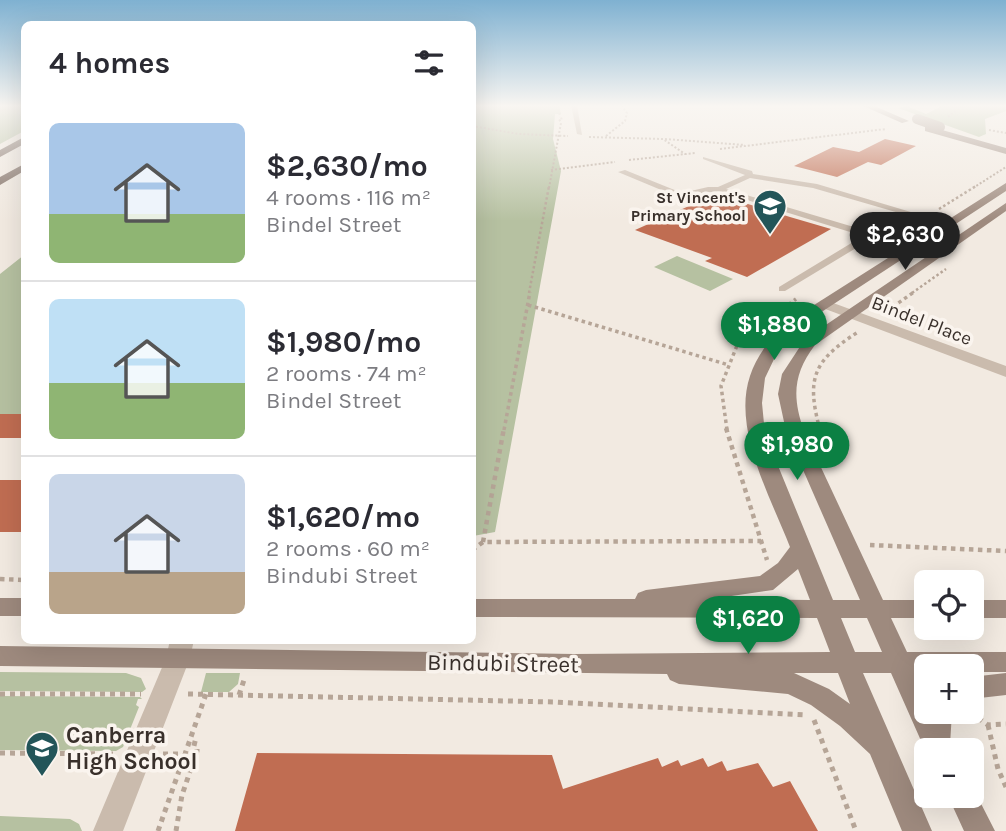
<!DOCTYPE html>
<html lang="en">
<head>
<meta charset="utf-8">
<style>
	:root { --surface:#fff; --page:#f7f7f7; --text:#2b2b33; --muted:#7c7c81; --line:#e1e1e2; --accent:#0b8043 }
	body { margin:0; font-family:Karla,sans-serif; background:var(--page); color:var(--text); height:100vh; display:flex; flex-direction:column; font-size:26px; white-space:nowrap }
	* { box-sizing:border-box; margin:0 }
	p { font-size:23px; color:var(--muted) }
	.icon { flex:none; width:38px; height:38px; fill:none; stroke:currentColor; stroke-width:2; stroke-linecap:round; stroke-linejoin:round }
	.map { position:relative; flex:1; overflow:hidden }
	.sheet { position:absolute; left:21px; top:21px; width:455px; height:623px; display:flex; flex-direction:column; background:var(--surface); border-radius:10px; box-shadow:0 7px 28px #0002 }
	.sheet>* { flex:none }
	.fabs { position:absolute; left:914px; top:570px; display:grid; gap:14px }
	.fabs a { display:grid; place-items:center; width:70px; height:70px; border-radius:10px; background:var(--surface); box-shadow:0 7px 28px #0002; font-size:35px }
	.price { position:absolute; translate:-50% -60px; padding:0 16px; border-radius:24px; background:var(--accent); color:#fff; font-size:23px; line-height:46px; filter:drop-shadow(0 2px 4px #0008) }
	.price::after { content:''; position:absolute; left:50%; top:42px; width:21px; height:16px; margin-left:-10px; background:inherit; clip-path:polygon(0 0,100% 0,50% 100%) }
	.price.current { background:#222; color:#fff }
	ul { padding:0; list-style:none }
	li { display:flex; align-items:center; gap:21px; height:175px; padding:0 28px }
	li+li { border-top:2px solid var(--line) }
	li span { display:grid; place-items:center; flex:none; width:196px; height:140px; border-radius:10px; color:#555 }
	li>.icon { margin-inline-start:auto }
	span .icon { width:84px; height:84px; fill:#fffc; stroke-width:1 }
	li b { font-size:30px }
	h2 { display:flex; justify-content:space-between; align-items:center; height:84px; padding:0 28px; font-size:30px }
	.map>svg:first-child { display:block }
	.green { fill:#b6c1a1 }
	.building { fill:#c06d52 }
	.lines { fill:none; stroke-linecap:round; stroke-linejoin:round }
	.path-far4 { stroke:#b6a597; stroke-width:2; stroke-dasharray:2 2; stroke-linecap:butt }
	.path-far3 { stroke:#b6a597; stroke-width:2.5; stroke-dasharray:2.5 2.5; stroke-linecap:butt }
	.path-far2 { stroke:#b6a597; stroke-width:3.5; stroke-dasharray:3.5 3.5; stroke-linecap:butt }
	.path-far1 { stroke:#b6a597; stroke-width:4.5; stroke-dasharray:4.5 4.5; stroke-linecap:butt }
	.path { stroke:#b6a597; stroke-width:5; stroke-dasharray:5 5; stroke-linecap:butt }
	.lane { fill:#cabbad; fill-rule:evenodd }
	.street { fill:#cabbad; fill-rule:evenodd }
	.secondary { fill:#9e8a7e; fill-rule:evenodd }
	.primary { fill:#7a675d; fill-rule:evenodd }
	.secondary-bridge { stroke:#9e8a7e; stroke-width:10 }
	.labels { text-anchor:middle; stroke-width:7; stroke-linejoin:round; paint-order:stroke }
	.far-poi-label { font-size:16px; font-weight:bold; fill:#39302b; stroke:#faf4ee; text-anchor:end }
	.street-label { font-size:19px; fill:#39302b; stroke:#faf4ee }
	.near-street-label { font-size:23px; fill:#39302b; stroke:#faf4ee }
	.near-poi-label { font-size:23px; font-weight:bold; fill:#39302b; stroke:#faf4ee; text-anchor:start }
</style>
</head>
<body>
<div class="map">
<svg width="1006" height="831" viewBox="0 0 1006 831">
	<rect width="100%" height="100%" fill="#f2eae1"/>
	<path class="green" d="M 0,105 L 24,105 L 24,131 L 0,144 Z
		M 472,105 L 559,105 L 561,114 L 555,114 L 553,139 L 561,171 L 495,532 L 473,536 Z
		M 944,105 L 1006,105 L 1006,111 L 985,119 L 986,134 L 979,137 L 898,108 L 907,106 L 926,114 Z
		M 24,255 L 24,414 L 0,414 L 0,274 Z
		M 677,256 L 733,279 L 710,291 L 654,267 Z
		M 0,672 L 126,673 L 141,678 L 146,689 L 142,692 L 0,691 Z
		M 206,673 L 240,673 L 238,684 L 229,692 L 201,692 Z
		M 0,696 L 140,697 L 142,699 L 138,699 L 136,705 L 139,707 L 123,747 L 116,751 L 0,750 Z
		M 0,816 L 70,819 L 79,824 L 82,831 L 0,831 Z"/>
	<path class="building" d="M 885,139 L 916,146 L 881,165 L 868,162 L 837,177 L 794,166 L 833,147 L 859,152 Z
		M 716,194 L 790,217 L 831,229 L 747,277 L 705,261 L 712,258 L 635,230 Z
		M 0,414 L 24,414 L 24,438 L 0,438 Z
		M 0,480 L 24,480 L 24,532 L 0,532 Z
		M 257,753 L 552,755 L 563,789 L 658,758 L 662,767 L 678,760 L 681,766 L 703,758 L 708,767 L 722,761 L 727,771 L 758,763 L 773,787 L 790,781 L 818,831 L 235,831 Z"/>
	<g class="lines">
		<path class="path-far4" d="M 558,105 L 560,117
			M 943,105 L 1006,109
			M 0,111 L 13,105
			M 948,117 L 962,105
			M 472,126 L 519,134 L 568,136
			M 989,130 L 1006,133
			M 606,136 L 625,121 L 627,113 L 621,105
			M 589,137 L 663,139 L 685,154
			M 665,139 L 745,145
			M 720,149 L 886,129
			M 629,160 L 695,153
			M 551,170 L 615,162
			M 549,188 L 561,123 L 559,119 L 563,118
			M 973,188 L 1006,167"/>
		<path class="path-far3" d="M 939,209 L 976,186
			M 529,293 L 549,186
			M 912,293 L 946,269"/>
		<path class="path-far2" d="M 528,305 L 729,365
			M 887,311 L 914,292
			M 504,430 L 530,292
			M 727,430 L 721,386 L 738,343 L 796,299
			M 820,430 C 806,378 813,361 858,332"/>
		<path class="path-far1" d="M 726,428 L 767,560
			M 820,428 L 827,450
			M 483,542 L 504,428
			M 870,545 L 1006,551
			M 472,550 L 483,542 L 761,541
			M 0,579 L 24,580"/>
		<path class="path" d="M 0,694 L 141,694
			M 188,694 L 554,702 L 806,715
			M 239,695 L 244,680
			M 970,712 L 988,725 L 1006,724
			M 814,720 L 856,831
			M 988,725 L 998,769 L 1006,787
			M 0,753 L 113,754
			M 163,754 L 184,754
			M 158,831 L 206,694
			M 176,831 L 182,795 L 197,751 L 197,744 L 189,742"/>
		<path class="lane" d="M 571,105 L 577,105 L 582,135 L 577,134 Z
			M 703,157 L 752,171 L 753,174 L 817,184 L 951,224 L 944,226 L 813,188 L 750,178 L 726,189 L 874,233 L 914,248 L 910,251 L 871,239 L 785,291 L 779,291 L 779,287 L 863,236 L 718,191 L 678,197 L 618,172 L 625,170 L 682,193 L 708,187 L 718,187 L 745,175 L 703,159 Z"/>
		<path class="street" d="M 825,300 L 1006,366 L 1006,377 L 820,307 L 820,301 Z
			M 170,640 L 194,640 L 190,658 L 123,831 L 93,831 L 166,658 Z"/>
		<path class="secondary" d="M 861,105 L 872,105 L 909,121 L 902,123 Z
			M 928,126 L 1006,148 L 1006,154 L 925,131 L 925,127 Z
			M 1006,183 L 1006,191 L 791,332 L 776,355 L 765,378 L 762,403 L 765,434 L 833,600 L 860,600 L 786,431 L 778,394 L 782,374 L 805,339 L 1006,203 L 1006,211 L 815,345 C 793,374 792,397 804,431 L 883,600 L 926,600 L 926,618 L 891,618 L 907,652 L 1006,652 L 1006,672 L 971,672 L 971,667 L 926,667 L 926,673 L 916,673 L 926,693 L 926,712 L 952,712 L 950,745 L 953,751 L 926,752 L 891,673 L 863,673 L 932,831 L 902,831 L 870,754 L 840,726 L 811,705 L 788,694 L 679,684 L 670,680 L 667,674 L 0,666 L 0,646 L 574,654 L 830,652 L 817,618 L 472,617 L 472,599 L 635,599 L 638,593 L 646,590 L 760,576 L 778,563 L 790,547 C 771,498 732,429 750,376 C 756,357 769,341 781,326 ZM 798,569 L 810,600 L 711,599 L 773,590 ZM 841,618 L 867,618 L 882,652 L 855,652 ZM 794,673 L 838,673 L 850,704 L 829,689 Z
			M 0,598 L 24,598 L 24,616 L 0,616 Z
			M 971,600 L 1006,600 L 1006,618 L 971,618 Z
			M 1006,673 L 1006,695 L 971,699 L 971,677 Z
			M 972,786 L 995,831 L 964,831 L 948,796 L 971,796 Z"/>
		<path class="primary" d="M 24,137 L 24,144 L 0,157 L 0,150 Z
			M 24,164 L 24,171 L 0,185 L 0,177 Z"/>
		<path class="secondary-bridge" d="M 917,119 L 940,127"/>
	</g>
	<linearGradient id="sky" x2="0" y2="1"><stop stop-color="#7fb1d1"/><stop offset="0.48" stop-color="#f9f6f2"/><stop offset="1" stop-color="#f9f6f2" stop-opacity="0"/></linearGradient>
	<rect width="1006" height="221" fill="url(#sky)"/>
	<defs>
		<symbol id="school-pin" viewBox="-11 -11 22 30"><path d="M0 17L-7.5 6A9.5 9.5 0 1 1 7.5 6Z" fill="#235559" stroke="#faf4ee"/><path d="M0-5L7-2L0 1L-7-2ZM-4 1L0 2.5L4 1V4Q0 6-4 4Z" fill="#fff"/></symbol>
	</defs>
	<g fill-rule="evenodd">
		<use href="#school-pin" x="751" y="187" width="38" height="52"/>
		<use href="#school-pin" x="23" y="729" width="38" height="52"/>
	</g>
	<g class="labels">
		<g class="far-poi-label">
			<text x="746" y="203">St Vincent's<tspan x="746" dy="18">Primary School</tspan></text>
		</g>
		<g class="street-label">
			<text transform="translate(922 320) rotate(21)" y="7">Bindel Place</text>
		</g>
		<g class="near-street-label">
			<text transform="translate(503 663) rotate(1)" y="8">Bindubi Street</text>
		</g>
		<g class="near-poi-label">
			<text x="66" y="743">Canberra<tspan x="66" dy="26">High School</tspan></text>
		</g>
	</g>
</svg>
<div class="fabs">
<a><svg class="icon" aria-label="locate" viewBox="0 0 24 24"><circle cx="12" cy="12" r="6"/><path d="M12 2v4M12 18v4M2 12h4M18 12h4"/></svg></a>
<a>+</a>
<a>−</a>
</div>
<b class="price current" style="left:905px;top:272px">$2,630</b>
<b class="price" style="left:774px;top:362px">$1,880</b>
<b class="price" style="left:797px;top:482px">$1,980</b>
<b class="price" style="left:748px;top:656px">$1,620</b>
<section class="sheet">
<h2>4 homes<svg class="icon" aria-label="filters" viewBox="0 0 24 24"><path d="M4 7h16M4 17h16"/><circle cx="9" cy="7" r="2"/><circle cx="15" cy="17" r="2"/></svg></h2>
<ul>
<li><span style="background:linear-gradient(#a9c7e8 65%,#8fb573 0)"><svg class="icon" aria-label="home" viewBox="0 0 24 24"><path d="M3 11l9-7 9 7M6 9v11h12V9"/></svg></span><div><b>$2,630/mo</b><p>4 rooms · 116 m²</p><p>Bindel Street</p></div></li>
<li><span style="background:linear-gradient(#bfe0f5 60%,#8fb573 0)"><svg class="icon" aria-label="home" viewBox="0 0 24 24"><path d="M3 11l9-7 9 7M6 9v11h12V9"/></svg></span><div><b>$1,980/mo</b><p>2 rooms · 74 m²</p><p>Bindel Street</p></div></li>
<li><span style="background:linear-gradient(#c9d6e8 70%,#b9a48a 0)"><svg class="icon" aria-label="home" viewBox="0 0 24 24"><path d="M3 11l9-7 9 7M6 9v11h12V9"/></svg></span><div><b>$1,620/mo</b><p>2 rooms · 60 m²</p><p>Bindubi Street</p></div></li>
</ul>
</section>
</div>
</body>
</html>
